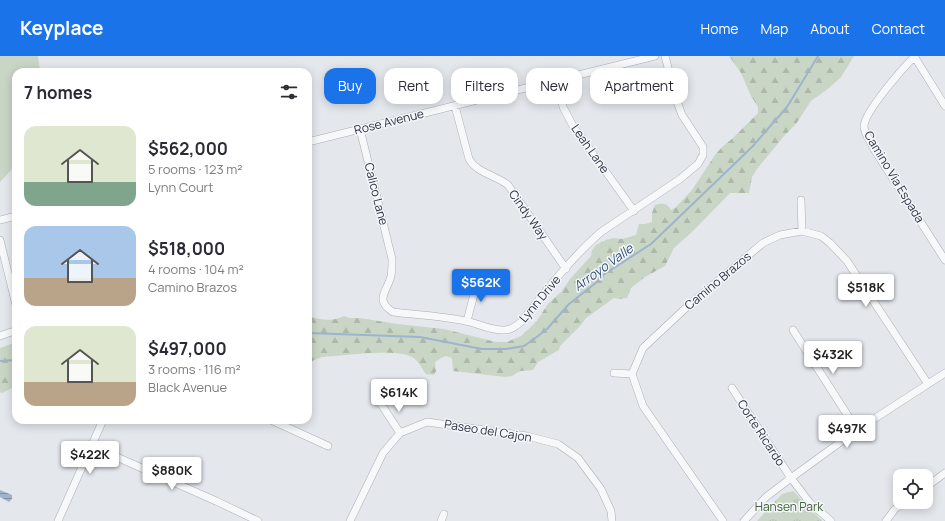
<!DOCTYPE html>
<html lang="en">
<head>
<meta charset="utf-8">
<style>
	:root { --surface:#fff; --page:#f7f7f7; --text:#2b2b33; --muted:#7c7c81; --accent:#1a73e8 }
	body { margin:0; font-family:Manrope,sans-serif; background:var(--page); color:var(--text); height:100vh; display:flex; flex-direction:column; font-size:15px; white-space:nowrap }
	* { box-sizing:border-box; margin:0 }
	p { font-size:13px; color:var(--muted) }
	.icon { flex:none; width:22px; height:22px; fill:none; stroke:currentColor; stroke-width:2; stroke-linecap:round; stroke-linejoin:round }
	.map { position:relative; flex:1; overflow:hidden }
	.sheet { position:absolute; left:12px; top:12px; width:300px; height:356px; display:flex; flex-direction:column; background:var(--surface); border-radius:12px; box-shadow:0 2px 10px #0003 }
	.sheet>* { flex:none }
	.top-card { position:absolute; left:324px; top:12px; width:380px; height:36px; display:flex; gap:8px }
	.tools { position:absolute; left:893px; top:413px; display:grid; gap:8px }
	.tools a { display:grid; place-items:center; width:40px; height:40px; border-radius:8px; background:var(--surface); box-shadow:0 2px 10px #0003; font-size:20px }
	.price { position:absolute; translate:-50% -34px; padding:0 9px; border-radius:4px; background:#fff; color:#222; font-size:13px; line-height:26px; filter:drop-shadow(0 1px 2px #0008) }
	.price::after { content:''; position:absolute; left:50%; top:24px; width:12px; height:9px; margin-left:-6px; background:inherit; clip-path:polygon(0 0,100% 0,50% 100%) }
	.price.current { background:var(--accent); color:#fff }
	ul { padding:0; list-style:none }
	li { display:flex; align-items:center; gap:12px; height:100px; padding:0 12px }
	li span { display:grid; place-items:center; flex:none; width:112px; height:80px; border-radius:12px; color:#555 }
	li>.icon { margin-inline-start:auto }
	span .icon { width:48px; height:48px; fill:#fffc; stroke-width:1 }
	li b { font-size:17px }
	h2 { display:flex; justify-content:space-between; align-items:center; height:48px; padding:0 12px; font-size:17px }
	.tag { padding:0 14px; border-radius:12px; background:var(--surface); box-shadow:0 2px 10px #0003; font-size:14px; line-height:36px }
	.tag.current { background:var(--accent); color:#fff }
	header { display:flex; align-items:center; gap:24px; box-sizing:border-box; height:56px; padding:0 20px; background:var(--accent); color:#fff }
	header strong { font-size:19px }
	nav { display:flex; gap:22px; margin-inline-start:auto; font-size:14px }
	.map>svg:first-child { display:block }
	.grass { fill:#c9d6c5 }
	.forest { fill:url(#forest-firs) }
	.park { fill:url(#park-tufts) }
	.water { fill:url(#water-rules) }
	.lines { fill:none; stroke-linecap:round; stroke-linejoin:round }
	.stream { stroke:#9fb4cc; stroke-width:2 }
	.minor-casing { stroke:#a9aeb7; stroke-width:8 }
	.minor { stroke:#f7f8fa; stroke-width:7 }
	.labels { text-anchor:middle; stroke-width:3; stroke-linejoin:round; paint-order:stroke }
	.street-label { font-size:12px; fill:#2b3445; stroke:#f4f6f9 }
	.park-label { font-size:12px; fill:#3f6138; stroke:#f4f6f9 }
	.water-label { font-size:13px; font-style:italic; fill:#34527a; stroke:#f4f6f9 }
</style>
</head>
<body>
<header>
<strong>Keyplace</strong>
<nav><a>Home</a><a>Map</a><a>About</a><a>Contact</a></nav>
</header>
<div class="map">
<svg width="945" height="465" viewBox="0 0 945 465">
	<defs>
		<pattern id="forest-firs" width="22" height="20" patternUnits="userSpaceOnUse"><rect width="22" height="20" fill="#c9d6c5"/><path d="M5 1l3.5 6h-7zM16 11l3.5 6h-7z" fill="#adb8ab"/></pattern>
		<pattern id="park-tufts" width="24" height="20" patternUnits="userSpaceOnUse"><rect width="24" height="20" fill="#c9d6c5"/><path d="M3 7l-1-3M5 7V3M7 7l1-3M15 17l-1-3M17 17v-4M19 17l1-3" fill="none" stroke="#adb8ab"/></pattern>
		<pattern id="water-rules" width="6" height="5" patternUnits="userSpaceOnUse"><rect width="6" height="5" fill="#9fb4cc"/><path d="M0 2.5h6" fill="none" stroke="#8293a7"/></pattern>
	</defs>
	<rect width="100%" height="100%" fill="#e4e7ec"/>
	<path class="grass" d="M 0,0 L 38,0 L 40,16 L 16,16 L 16,109 L 0,126 Z"/>
	<path class="forest" d="M 729,0 L 854,0 L 841,21 L 829,32 L 811,45 L 796,68 L 784,80 L 757,113 L 752,121 L 749,137 L 730,137 L 693,175 L 674,192 L 665,210 L 645,221 L 631,232 L 627,242 L 619,243 L 614,242 L 586,262 L 581,269 L 560,290 L 559,294 L 538,306 L 533,314 L 520,315 L 512,320 L 506,321 L 453,315 L 452,302 L 446,300 L 441,302 L 435,306 L 436,315 L 434,319 L 426,318 C 422,313 418,304 412,301 C 396,292 342,300 322,301 L 314,304 L 308,309 L 308,260 C 321,264 332,266 344,260 L 350,262 L 360,262 L 397,268 L 444,273 L 496,286 L 507,286 L 521,280 L 536,266 L 548,248 L 561,236 L 570,223 L 591,200 L 592,194 L 596,189 L 606,184 L 614,182 L 622,183 L 636,179 L 639,168 L 645,168 L 652,166 L 652,157 L 655,149 C 662,147 667,147 671,154 L 675,152 L 692,134 L 715,99 L 722,91 L 733,82 L 758,57 L 758,51 L 751,40 L 741,17 Z
		M 16,286 L 16,330 L 2,337 L 0,336 L 0,292 Z"/>
	<path class="park" d="M 793,435 L 822,465 L 757,465 L 782,438 Z"/>
	<path class="water" d="M 0,434 L 12,439 L 12,443 L 9,446 L 0,441 Z"/>
	<g class="lines">
		<path class="stream" d="M 308,277 L 420,281 L 482,293 L 506,293 L 524,290 L 538,280 L 547,273 L 569,248 L 602,222 L 603,219 L 651,188 L 752,91 L 787,51 L 818,0
			M 0,305 L 16,304"/>
		<defs>
			<path id="minor" d="M 914,0 L 945,50
				M 915,0 C 903,12 865,55 864,70 C 864,78 871,86 874,93 L 945,204
				M 557,24 L 563,51 L 573,70 L 634,155
				M 455,50 L 469,103 C 477,117 495,119 508,129 L 566,213
				M 360,73 L 392,203 C 392,209 392,215 391,220 C 387,236 374,244 393,256 C 417,259 442,260 465,265 C 478,267 490,275 505,274 C 511,274 516,270 521,266 C 546,235 571,202 601,176 L 680,123 L 698,108 L 703,99 L 703,91 L 682,59 L 676,43 L 665,0
				M 308,86 L 655,0
				M 801,144 L 802,175
				M 0,164 L 16,160
				M 0,184 L 16,249
				M 467,265 L 478,223
				M 793,274 L 857,374
				M 0,280 L 14,275 L 16,273
				M 614,317 L 632,318
				M 732,332 L 791,422 L 810,447 L 831,465
				M 381,348 L 400,377
				M 271,364 L 328,390
				M 92,390 L 216,445 L 258,465
				M 926,431 L 945,417
				M 58,465 L 103,364
				M 350,465 L 383,397 L 400,377 L 427,366 L 527,380 L 558,388 L 578,402 L 601,433 L 611,455 L 612,465
				M 441,465 L 444,458
				M 723,465 L 643,350 L 632,318 L 643,292 L 689,249 L 763,187 L 780,179 L 802,175 L 821,180 L 830,187 L 847,205 L 928,328
				M 744,465 L 766,441 L 791,422 L 857,374 L 945,317
				M 886,465 L 895,453 L 905,446"/>
		</defs>
		<use href="#minor" class="minor-casing"/>
		<use href="#minor" class="minor"/>
	</g>
	<g class="labels">
		<g class="street-label">
			<text transform="translate(389 66) rotate(-14)" y="4">Rose Avenue</text>
			<text transform="translate(590 93) rotate(55)" y="4">Leah Lane</text>
			<text transform="translate(894 121) rotate(59)" y="4">Camino Via Espada</text>
			<text transform="translate(376 138) rotate(76)" y="4">Calico Lane</text>
			<text transform="translate(528 159) rotate(55)" y="4">Cindy Way</text>
			<text transform="translate(718 225) rotate(-40)" y="4">Camino Brazos</text>
			<text transform="translate(540 243) rotate(-50)" y="4">Lynn Drive</text>
			<text transform="translate(488 375) rotate(9)" y="4">Paseo del Cajon</text>
			<text transform="translate(761 377) rotate(57)" y="4">Corte Ricardo</text>
		</g>
		<g class="park-label">
			<text x="789" y="455">Hansen Park</text>
		</g>
		<g class="water-label">
			<text transform="translate(603 211) rotate(-36)" y="5">Arroyo Valle</text>
		</g>
	</g>
</svg>
<div class="tools">
<a><svg class="icon" aria-label="locate" viewBox="0 0 24 24"><circle cx="12" cy="12" r="6"/><path d="M12 2v4M12 18v4M2 12h4M18 12h4"/></svg></a>
</div>
<b class="price current" style="left:481px;top:247px">$562K</b>
<b class="price" style="left:866px;top:252px">$518K</b>
<b class="price" style="left:833px;top:319px">$432K</b>
<b class="price" style="left:399px;top:357px">$614K</b>
<b class="price" style="left:847px;top:393px">$497K</b>
<b class="price" style="left:90px;top:419px">$422K</b>
<b class="price" style="left:172px;top:435px">$880K</b>
<div class="top-card">
<a class="tag current">Buy</a>
<a class="tag">Rent</a>
<a class="tag">Filters</a>
<a class="tag">New</a>
<a class="tag">Apartment</a>
</div>
<section class="sheet">
<h2>7 homes<svg class="icon" aria-label="filters" viewBox="0 0 24 24"><path d="M4 7h16M4 17h16"/><circle cx="9" cy="7" r="2"/><circle cx="15" cy="17" r="2"/></svg></h2>
<ul>
<li><span style="background:linear-gradient(#dfe7d0 70%,#7fa58c 0)"><svg class="icon" aria-label="home" viewBox="0 0 24 24"><path d="M3 11l9-7 9 7M6 9v11h12V9"/></svg></span><div><b>$562,000</b><p>5 rooms · 123 m²</p><p>Lynn Court</p></div></li>
<li><span style="background:linear-gradient(#a9c7e8 65%,#b9a48a 0)"><svg class="icon" aria-label="home" viewBox="0 0 24 24"><path d="M3 11l9-7 9 7M6 9v11h12V9"/></svg></span><div><b>$518,000</b><p>4 rooms · 104 m²</p><p>Camino Brazos</p></div></li>
<li><span style="background:linear-gradient(#dfe7d0 70%,#b9a48a 0)"><svg class="icon" aria-label="home" viewBox="0 0 24 24"><path d="M3 11l9-7 9 7M6 9v11h12V9"/></svg></span><div><b>$497,000</b><p>3 rooms · 116 m²</p><p>Black Avenue</p></div></li>
</ul>
</section>
</div>
</body>
</html>
